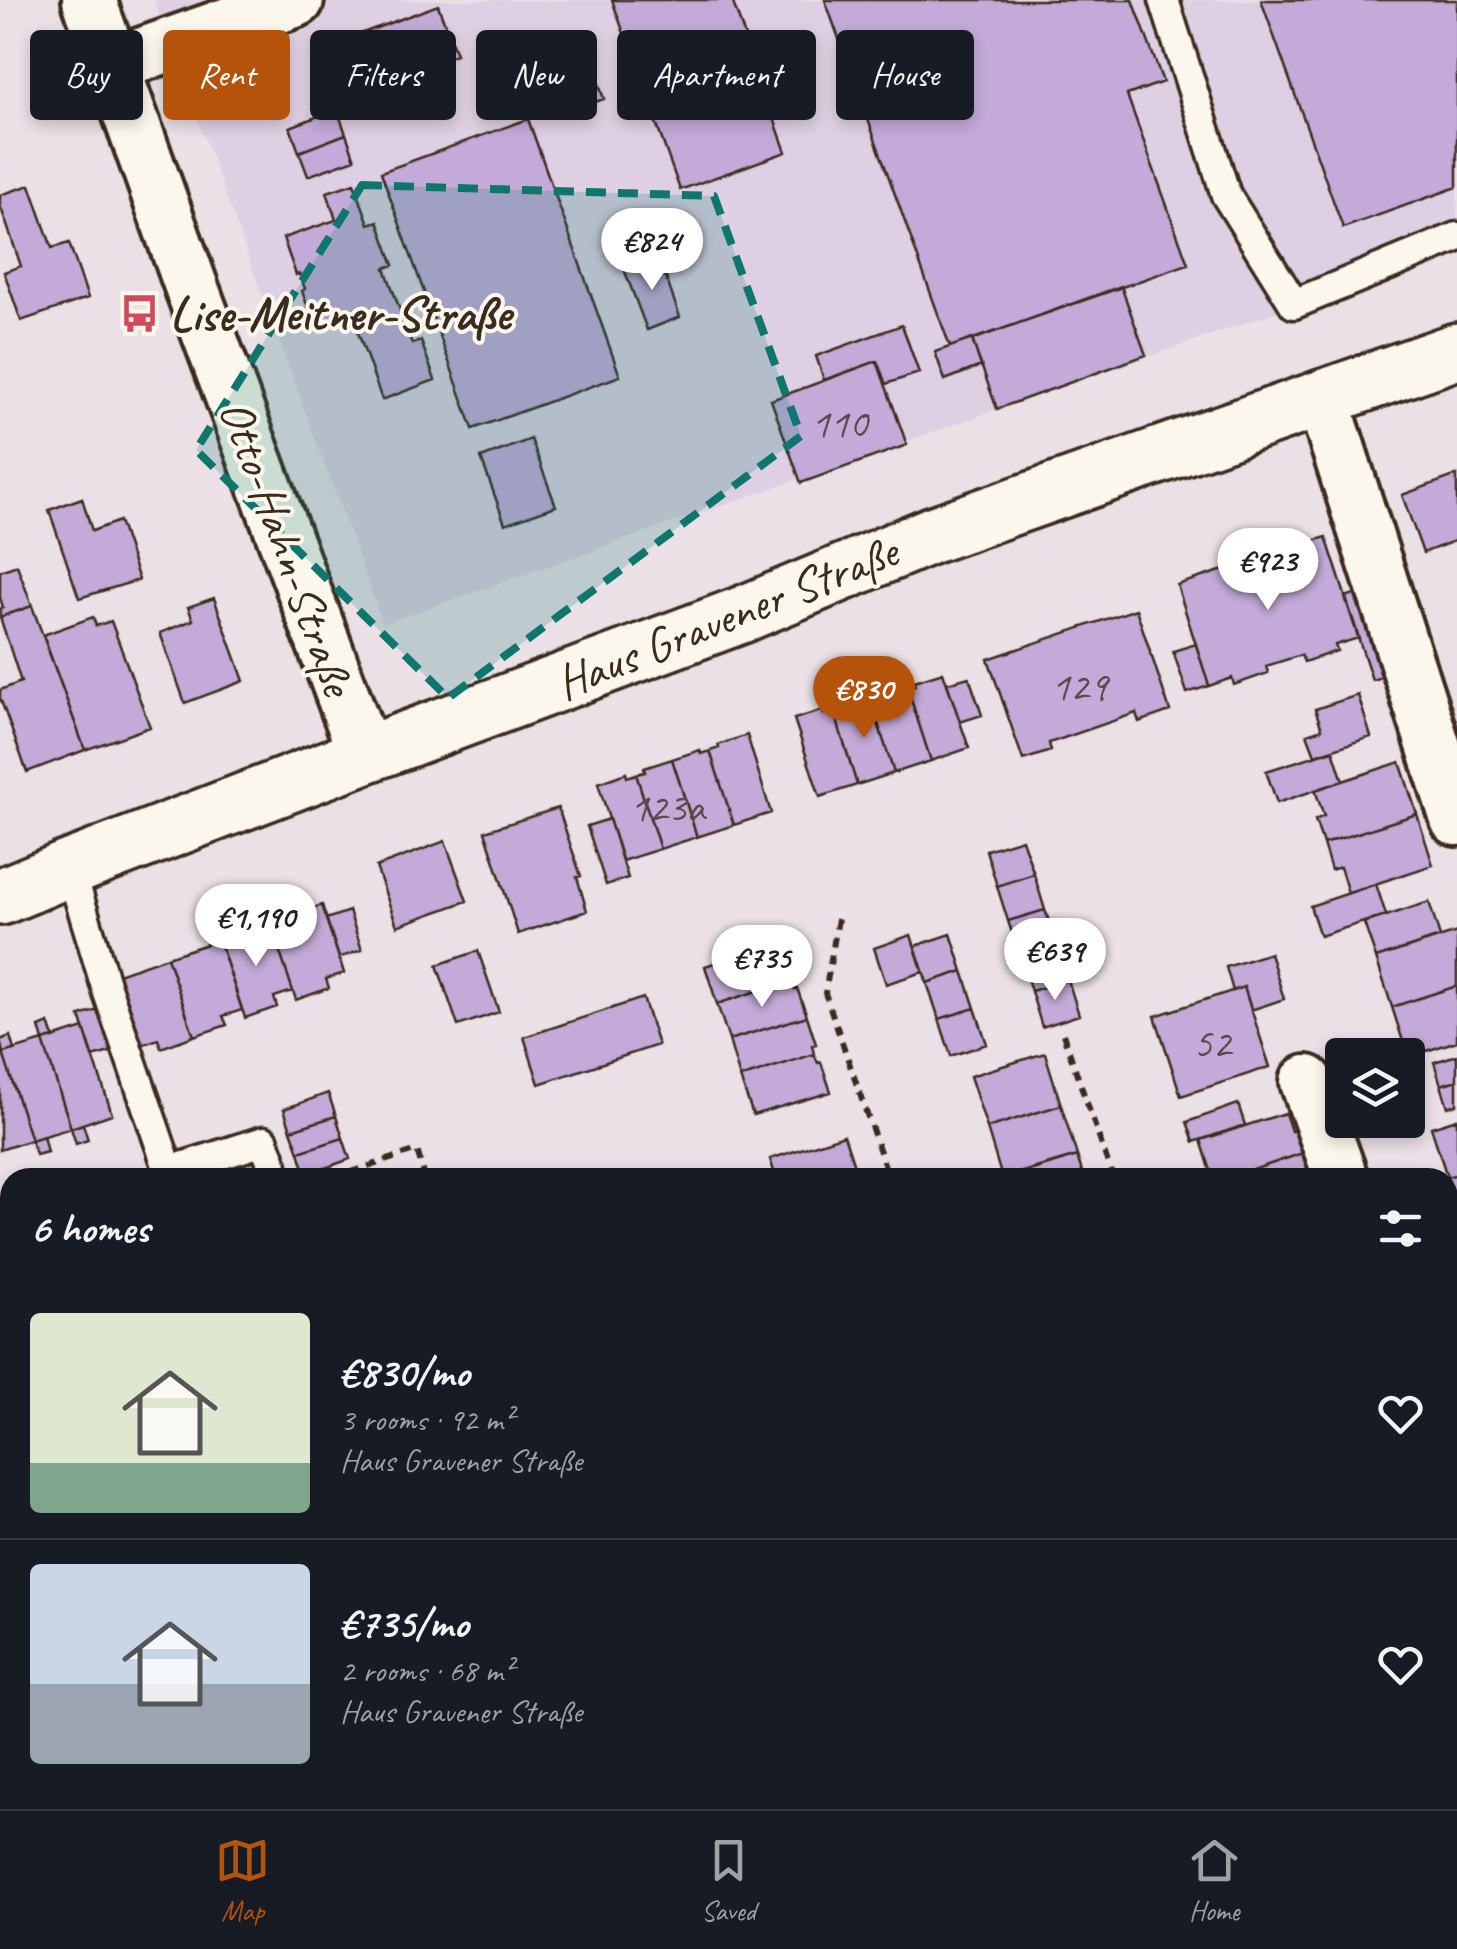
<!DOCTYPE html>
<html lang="en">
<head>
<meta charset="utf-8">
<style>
	:root { --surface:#171b24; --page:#242831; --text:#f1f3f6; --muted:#9ea1a6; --line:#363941; --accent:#b45309 }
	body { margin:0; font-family:Caveat,sans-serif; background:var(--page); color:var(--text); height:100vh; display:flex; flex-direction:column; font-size:38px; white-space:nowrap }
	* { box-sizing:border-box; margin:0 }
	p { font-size:32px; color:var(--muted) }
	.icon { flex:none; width:55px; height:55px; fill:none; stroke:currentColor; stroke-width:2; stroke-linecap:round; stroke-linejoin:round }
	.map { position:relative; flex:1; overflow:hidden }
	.drawer { position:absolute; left:0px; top:1168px; width:1458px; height:642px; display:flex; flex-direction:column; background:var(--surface); border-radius:30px 30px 0 0; box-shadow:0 5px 15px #0003 }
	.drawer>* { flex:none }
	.guide { position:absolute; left:30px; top:30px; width:1398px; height:90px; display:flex; gap:20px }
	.tools { position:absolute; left:1325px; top:1038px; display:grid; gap:20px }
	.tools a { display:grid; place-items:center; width:100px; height:100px; border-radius:10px; background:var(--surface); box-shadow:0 5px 15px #0003; font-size:50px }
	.price { position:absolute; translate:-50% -85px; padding:0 22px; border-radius:35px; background:#fff; color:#222; font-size:32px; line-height:65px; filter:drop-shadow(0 2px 5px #0008) }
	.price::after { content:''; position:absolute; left:50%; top:60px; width:30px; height:22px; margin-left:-15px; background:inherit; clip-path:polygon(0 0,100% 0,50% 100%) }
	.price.active { background:var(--accent); color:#fff }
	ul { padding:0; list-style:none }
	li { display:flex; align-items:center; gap:30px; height:250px; padding:0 30px }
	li+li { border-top:2px solid var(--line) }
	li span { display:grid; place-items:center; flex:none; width:280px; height:200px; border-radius:10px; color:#555 }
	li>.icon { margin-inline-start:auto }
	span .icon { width:120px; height:120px; fill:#fffc; stroke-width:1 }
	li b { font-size:42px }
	h2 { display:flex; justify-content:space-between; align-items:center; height:120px; padding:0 30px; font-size:42px }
	.tag { padding:0 35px; border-radius:10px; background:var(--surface); box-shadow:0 5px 15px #0003; font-size:35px; line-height:90px }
	.tag.active { background:var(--accent); color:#fff }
	.menu { display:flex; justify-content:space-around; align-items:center; height:140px; border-top:2px solid var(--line); background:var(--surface); font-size:28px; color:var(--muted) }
	.menu a { display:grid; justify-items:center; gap:5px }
	.menu .active { color:var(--accent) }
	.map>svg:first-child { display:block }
	.built { fill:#ded0e2 }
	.building { fill:#c3aad8; stroke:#3b2a1e; stroke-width:2.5 }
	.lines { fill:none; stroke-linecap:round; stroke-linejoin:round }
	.lane-casing { stroke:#3b2a1e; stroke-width:35 }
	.street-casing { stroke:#3b2a1e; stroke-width:60 }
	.secondary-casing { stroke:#3b2a1e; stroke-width:62 }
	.path { stroke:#3b2a1e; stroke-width:6; stroke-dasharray:10 8; stroke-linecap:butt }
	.lane { stroke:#fbf7ec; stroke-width:28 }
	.street { stroke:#fbf7ec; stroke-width:52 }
	.secondary { stroke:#fbf7ec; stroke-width:55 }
	.marked { fill:#0f766e; fill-opacity:0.2; stroke:#0f766e; stroke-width:8; stroke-dasharray:20 12; stroke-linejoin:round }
	.labels { text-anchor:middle; stroke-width:8; stroke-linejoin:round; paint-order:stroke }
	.number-label { font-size:42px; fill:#5d4a4c }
	.poi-label { font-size:48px; font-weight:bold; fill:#3b2a1e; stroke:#fbf7ec; text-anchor:start }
	.street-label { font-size:48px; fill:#3b2a1e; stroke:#fbf7ec }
</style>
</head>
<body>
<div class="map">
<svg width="1457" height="1809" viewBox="0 0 1457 1809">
	<rect width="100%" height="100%" fill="#eae0e6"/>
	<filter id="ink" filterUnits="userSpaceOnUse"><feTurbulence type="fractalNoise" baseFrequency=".01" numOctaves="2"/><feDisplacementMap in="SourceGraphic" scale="20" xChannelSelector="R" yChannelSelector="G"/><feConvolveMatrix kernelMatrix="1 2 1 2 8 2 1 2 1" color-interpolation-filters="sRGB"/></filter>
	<g filter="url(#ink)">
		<path class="built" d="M 154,0 L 1457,0 L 1457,249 L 383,624 Z"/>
		<path class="building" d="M 612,0 L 732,0 L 786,152 L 680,190 Z
			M 825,0 L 1133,0 L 1163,82 L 1127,95 L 1188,264 L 950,347 Z
			M 1261,0 L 1457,0 L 1457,187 L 1343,228 Z
			M 438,5 L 456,54 L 367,86 L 349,38 Z
			M 585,43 L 604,99 L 564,112 L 545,55 Z
			M 337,109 L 346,134 L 299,152 L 290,127 Z
			M 528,119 L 620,376 L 473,429 L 381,172 Z
			M 346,134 L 355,159 L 308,176 L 299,152 Z
			M 354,183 L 369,224 L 378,221 L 394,265 L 385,268 L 412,344 L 421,341 L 435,380 L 382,400 L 351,313 L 315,327 L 302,291 L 305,289 L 300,274 L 296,275 L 283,238 L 336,220 L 327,192 Z
			M 30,185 L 52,248 L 69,243 L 88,298 L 21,321 L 4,272 L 21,266 L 0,205 L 0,195 Z
			M 658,256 L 680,317 L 647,330 L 624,269 Z
			M 1121,286 L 1146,355 L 997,409 L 972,340 Z
			M 902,325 L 919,373 L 886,384 L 877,361 L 824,380 L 816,356 Z
			M 972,339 L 981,366 L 945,380 L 935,352 Z
			M 877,361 L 907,445 L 801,483 L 771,400 Z
			M 531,439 L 556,506 L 505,524 L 481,458 Z
			M 1457,475 L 1457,540 L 1423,553 L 1402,495 Z
			M 82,498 L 92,531 L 119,521 L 139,580 L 79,598 L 49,510 Z
			M 1326,537 L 1359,638 L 1335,645 L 1337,651 L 1304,662 L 1301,655 L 1266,666 L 1268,673 L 1234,685 L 1232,678 L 1209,686 L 1177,585 Z
			M 17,565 L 32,606 L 0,617 L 0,609 L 3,607 L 0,598 L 0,571 Z
			M 1367,590 L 1394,673 L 1372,680 L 1345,597 Z
			M 214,598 L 244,681 L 185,703 L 160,633 L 193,620 L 188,607 Z
			M 32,606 L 85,750 L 27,772 L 0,698 L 0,690 L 21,682 L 0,617 Z
			M 1136,609 L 1170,711 L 1139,722 L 1136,713 L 1049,743 L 1051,751 L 1023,760 L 988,659 Z
			M 93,617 L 96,626 L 111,621 L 150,727 L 85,750 L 43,635 Z
			M 1196,644 L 1209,686 L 1187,693 L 1173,651 Z
			M 943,672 L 969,748 L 931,761 L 907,687 L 915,685 L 914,681 Z
			M 969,677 L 982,715 L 960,722 L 947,683 Z
			M 897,687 L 898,690 L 907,687 L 931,761 L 894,773 L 869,695 Z
			M 869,695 L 894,773 L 857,785 L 834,711 L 842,708 L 841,705 Z
			M 1358,695 L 1371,737 L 1315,755 L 1307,734 L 1322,729 L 1315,709 Z
			M 824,710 L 824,714 L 834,711 L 857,785 L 820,797 L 794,719 Z
			M 747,735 L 771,813 L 734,825 L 710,751 L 719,748 L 718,745 Z
			M 700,750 L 701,754 L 710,751 L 734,825 L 697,837 L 672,759 Z
			M 1333,750 L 1343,781 L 1277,803 L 1266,771 Z
			M 672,759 L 697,837 L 660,849 L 636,774 L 645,772 L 644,768 Z
			M 1400,762 L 1417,814 L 1323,844 L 1315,820 L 1324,816 L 1315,790 Z
			M 626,773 L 627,777 L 636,774 L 660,849 L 622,861 L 598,783 Z
			M 558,808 L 581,876 L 577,877 L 587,911 L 518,934 L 485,831 Z
			M 1417,814 L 1433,865 L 1348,893 L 1340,867 L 1331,870 L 1323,844 Z
			M 609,819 L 628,878 L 606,885 L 587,826 Z
			M 1022,839 L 1034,874 L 997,886 L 986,850 Z
			M 445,841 L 467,901 L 397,926 L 376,867 Z
			M 1034,874 L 1045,910 L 1008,921 L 997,886 Z
			M 1376,884 L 1386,915 L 1320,936 L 1310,906 Z
			M 1429,902 L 1440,937 L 1376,958 L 1364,923 Z
			M 322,905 L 344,973 L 326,979 L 329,988 L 296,1000 L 270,923 Z
			M 1045,910 L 1057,944 L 1020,956 L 1008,921 Z
			M 349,911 L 362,950 L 339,958 L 326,919 Z
			M 270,923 L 293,991 L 274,997 L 277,1007 L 245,1018 L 219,940 Z
			M 1457,932 L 1457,986 L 1392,1007 L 1376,958 Z
			M 951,934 L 963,971 L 927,983 L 915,946 Z
			M 911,935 L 923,972 L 886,984 L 874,948 Z
			M 219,940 L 242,1010 L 223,1016 L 227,1025 L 194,1036 L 167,957 Z
			M 783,941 L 792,971 L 789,971 L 791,980 L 717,1004 L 705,966 Z
			M 1057,944 L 1068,980 L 1031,991 L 1020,956 Z
			M 478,951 L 499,1012 L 458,1026 L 437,965 Z
			M 1270,953 L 1284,999 L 1251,1010 L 1244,987 L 1233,991 L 1226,967 Z
			M 167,957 L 194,1036 L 161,1048 L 158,1039 L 139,1046 L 115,975 Z
			M 963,971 L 975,1008 L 939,1019 L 927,983 Z
			M 791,980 L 794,989 L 797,988 L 807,1016 L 729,1040 L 717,1004 Z
			M 1068,980 L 1079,1015 L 1042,1027 L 1031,991 Z
			M 1457,986 L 1457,1041 L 1408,1057 L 1392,1007 Z
			M 1244,987 L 1270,1067 L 1181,1096 L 1155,1016 Z
			M 643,998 L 658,1045 L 539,1084 L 524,1037 Z
			M 975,1008 L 987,1044 L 951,1056 L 939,1019 Z
			M 101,1009 L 114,1051 L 93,1057 L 80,1016 Z
			M 807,1016 L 816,1044 L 812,1045 L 814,1054 L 740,1078 L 729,1040 Z
			M 49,1023 L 54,1038 L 43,1041 L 39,1027 Z
			M 84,1028 L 112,1114 L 71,1128 L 43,1041 Z
			M 10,1036 L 14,1050 L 3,1053 L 0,1040 Z
			M 43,1041 L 71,1128 L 31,1140 L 3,1053 Z
			M 3,1053 L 31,1140 L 0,1150 L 0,1054 Z
			M 1045,1053 L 1061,1105 L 987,1128 L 970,1076 Z
			M 814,1054 L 818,1063 L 821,1062 L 831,1092 L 753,1115 L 740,1078 Z
			M 1457,1055 L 1457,1080 L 1441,1085 L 1434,1062 Z
			M 1457,1080 L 1457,1104 L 1448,1107 L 1441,1085 Z
			M 328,1093 L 336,1116 L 291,1130 L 284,1109 Z
			M 1238,1104 L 1245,1125 L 1194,1142 L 1187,1122 Z
			M 1061,1105 L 1077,1156 L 1002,1178 L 987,1128 Z
			M 1285,1113 L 1291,1131 L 1296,1130 L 1303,1153 L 1229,1178 L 1213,1178 L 1201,1140 Z
			M 336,1116 L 343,1138 L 299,1152 L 291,1130 Z
			M 1457,1119 L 1457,1174 L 1447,1177 L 1431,1127 Z
			M 83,1124 L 88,1140 L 76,1144 L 71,1128 Z
			M 844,1135 L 858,1178 L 776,1178 L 770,1159 Z
			M 43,1136 L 47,1152 L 36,1155 L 31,1140 Z
			M 343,1138 L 350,1159 L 306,1175 L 299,1152 Z
			M 1303,1153 L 1311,1177 L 1229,1178 Z
			M 1077,1156 L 1084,1178 L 1007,1178 Z
			M 1457,1174 L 1457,1209 L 1447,1177 Z
			M 6,1329 L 10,1341 L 10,1415 L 0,1419 L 0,1331 Z
			M 1453,1383 L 1457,1396 L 1457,1464 L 1448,1467 L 1448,1385 Z
			M 3,1574 L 10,1596 L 10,1665 L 0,1668 L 0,1575 Z
			M 1448,1711 L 1457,1740 L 1457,1753 L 1448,1756 Z
			M 261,1800 L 303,1800 L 274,1809 L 263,1809 Z
			M 305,1800 L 307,1809 L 274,1809 L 303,1800 Z
			M 374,1800 L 420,1800 L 422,1808 L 377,1809 Z
			M 489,1800 L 600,1800 L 603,1809 L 491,1809 Z
			M 775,1800 L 783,1800 L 786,1809 L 747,1809 Z
			M 783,1800 L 839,1800 L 842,1809 L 786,1809 Z
			M 839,1800 L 895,1800 L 898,1809 L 842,1809 Z
			M 1358,1800 L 1413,1800 L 1408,1801 L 1409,1809 L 1361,1809 Z"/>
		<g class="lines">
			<defs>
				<path id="lane" d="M 1164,0 L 1226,195 L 1294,304 L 1457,237
					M 70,868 L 106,987 L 169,1171 L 264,1141 L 273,1166
					M 338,1800 L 339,1809"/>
				<path id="street" d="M 89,0 L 191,286 L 365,755
					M 112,65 L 297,0
					M 1322,397 L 1457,819
					M 1307,1082 L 1341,1178
					M 1448,1341 L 1457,1338
					M 1448,1626 L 1457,1620
					M 1310,1800 L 1313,1809
					M 4,1809 L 34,1800
					M 1109,1809 L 1124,1800"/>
				<path id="secondary" d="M 0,897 L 70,868 L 365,755 L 741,615 L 932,535 L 1457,351"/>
			</defs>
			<use href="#lane" class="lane-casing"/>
			<use href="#street" class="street-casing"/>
			<use href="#secondary" class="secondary-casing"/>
			<path class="path" d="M 838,919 L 825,993 L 889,1178
				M 1063,1034 L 1113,1178
				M 334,1178 L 417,1150 L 425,1178
				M 0,1286 L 10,1283
				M 0,1540 L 10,1537
				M 110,1800 L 113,1809
				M 635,1800 L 638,1809"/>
			<use href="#lane" class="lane"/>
			<use href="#street" class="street"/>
			<use href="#secondary" class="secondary"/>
		</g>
	</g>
	<path class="marked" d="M 362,185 L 714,196 L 801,436 L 448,698 L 196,450 Z"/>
	<defs>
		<symbol id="bus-bare" viewBox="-9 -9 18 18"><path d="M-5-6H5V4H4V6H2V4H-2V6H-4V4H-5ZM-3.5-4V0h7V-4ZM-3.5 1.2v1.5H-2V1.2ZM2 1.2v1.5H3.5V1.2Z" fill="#d1495b" stroke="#fbf7ec" stroke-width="2.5" paint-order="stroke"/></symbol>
	</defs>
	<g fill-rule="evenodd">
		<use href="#bus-bare" x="112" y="286" width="55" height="55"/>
	</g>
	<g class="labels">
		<g class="number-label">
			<text x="839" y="437">110</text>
			<text x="1079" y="700">129</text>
			<text x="667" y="821">123a</text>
			<text x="1212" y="1057">52</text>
		</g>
		<g class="poi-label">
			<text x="170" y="330">Lise-Meitner-Straße</text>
		</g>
		<g class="street-label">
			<text transform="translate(288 547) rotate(70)" y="17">Otto-Hahn-Straße</text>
			<text transform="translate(726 616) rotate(-22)" y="17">Haus Gravener Straße</text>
		</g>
	</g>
</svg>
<div class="tools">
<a><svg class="icon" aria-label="layers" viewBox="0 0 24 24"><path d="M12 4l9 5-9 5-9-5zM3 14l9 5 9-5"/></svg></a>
</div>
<b class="price" style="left:652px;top:293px">€824</b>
<b class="price" style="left:1268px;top:613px">€923</b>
<b class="price active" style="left:864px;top:741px">€830</b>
<b class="price" style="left:256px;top:969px">€1,190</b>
<b class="price" style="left:1055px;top:1003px">€639</b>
<b class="price" style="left:762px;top:1010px">€735</b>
<div class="guide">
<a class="tag">Buy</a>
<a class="tag active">Rent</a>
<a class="tag">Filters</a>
<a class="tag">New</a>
<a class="tag">Apartment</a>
<a class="tag">House</a>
</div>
<section class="drawer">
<h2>6 homes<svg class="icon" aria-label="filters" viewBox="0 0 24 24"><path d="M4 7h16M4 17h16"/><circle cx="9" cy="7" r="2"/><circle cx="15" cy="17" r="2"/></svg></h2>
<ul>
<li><span style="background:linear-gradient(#dfe7d0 75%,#7fa58c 0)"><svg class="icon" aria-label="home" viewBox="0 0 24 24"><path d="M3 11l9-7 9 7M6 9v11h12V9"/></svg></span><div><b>€830/mo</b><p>3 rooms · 92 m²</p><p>Haus Gravener Straße</p></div><svg class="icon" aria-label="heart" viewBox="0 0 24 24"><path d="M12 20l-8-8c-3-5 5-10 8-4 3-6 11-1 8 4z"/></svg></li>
<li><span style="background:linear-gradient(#c9d6e8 60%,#9aa5b1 0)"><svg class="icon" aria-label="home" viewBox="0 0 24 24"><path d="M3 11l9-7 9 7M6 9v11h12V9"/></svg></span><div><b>€735/mo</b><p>2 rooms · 68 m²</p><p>Haus Gravener Straße</p></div><svg class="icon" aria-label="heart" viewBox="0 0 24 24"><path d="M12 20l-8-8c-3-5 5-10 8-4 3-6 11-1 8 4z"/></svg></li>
</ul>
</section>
</div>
<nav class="menu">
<a class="active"><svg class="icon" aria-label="map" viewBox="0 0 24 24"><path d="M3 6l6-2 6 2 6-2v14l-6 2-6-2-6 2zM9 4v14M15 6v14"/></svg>Map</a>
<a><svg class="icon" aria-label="saved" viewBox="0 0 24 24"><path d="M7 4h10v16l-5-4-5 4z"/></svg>Saved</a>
<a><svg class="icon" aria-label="home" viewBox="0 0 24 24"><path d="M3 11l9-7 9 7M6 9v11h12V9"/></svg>Home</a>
</nav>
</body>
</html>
